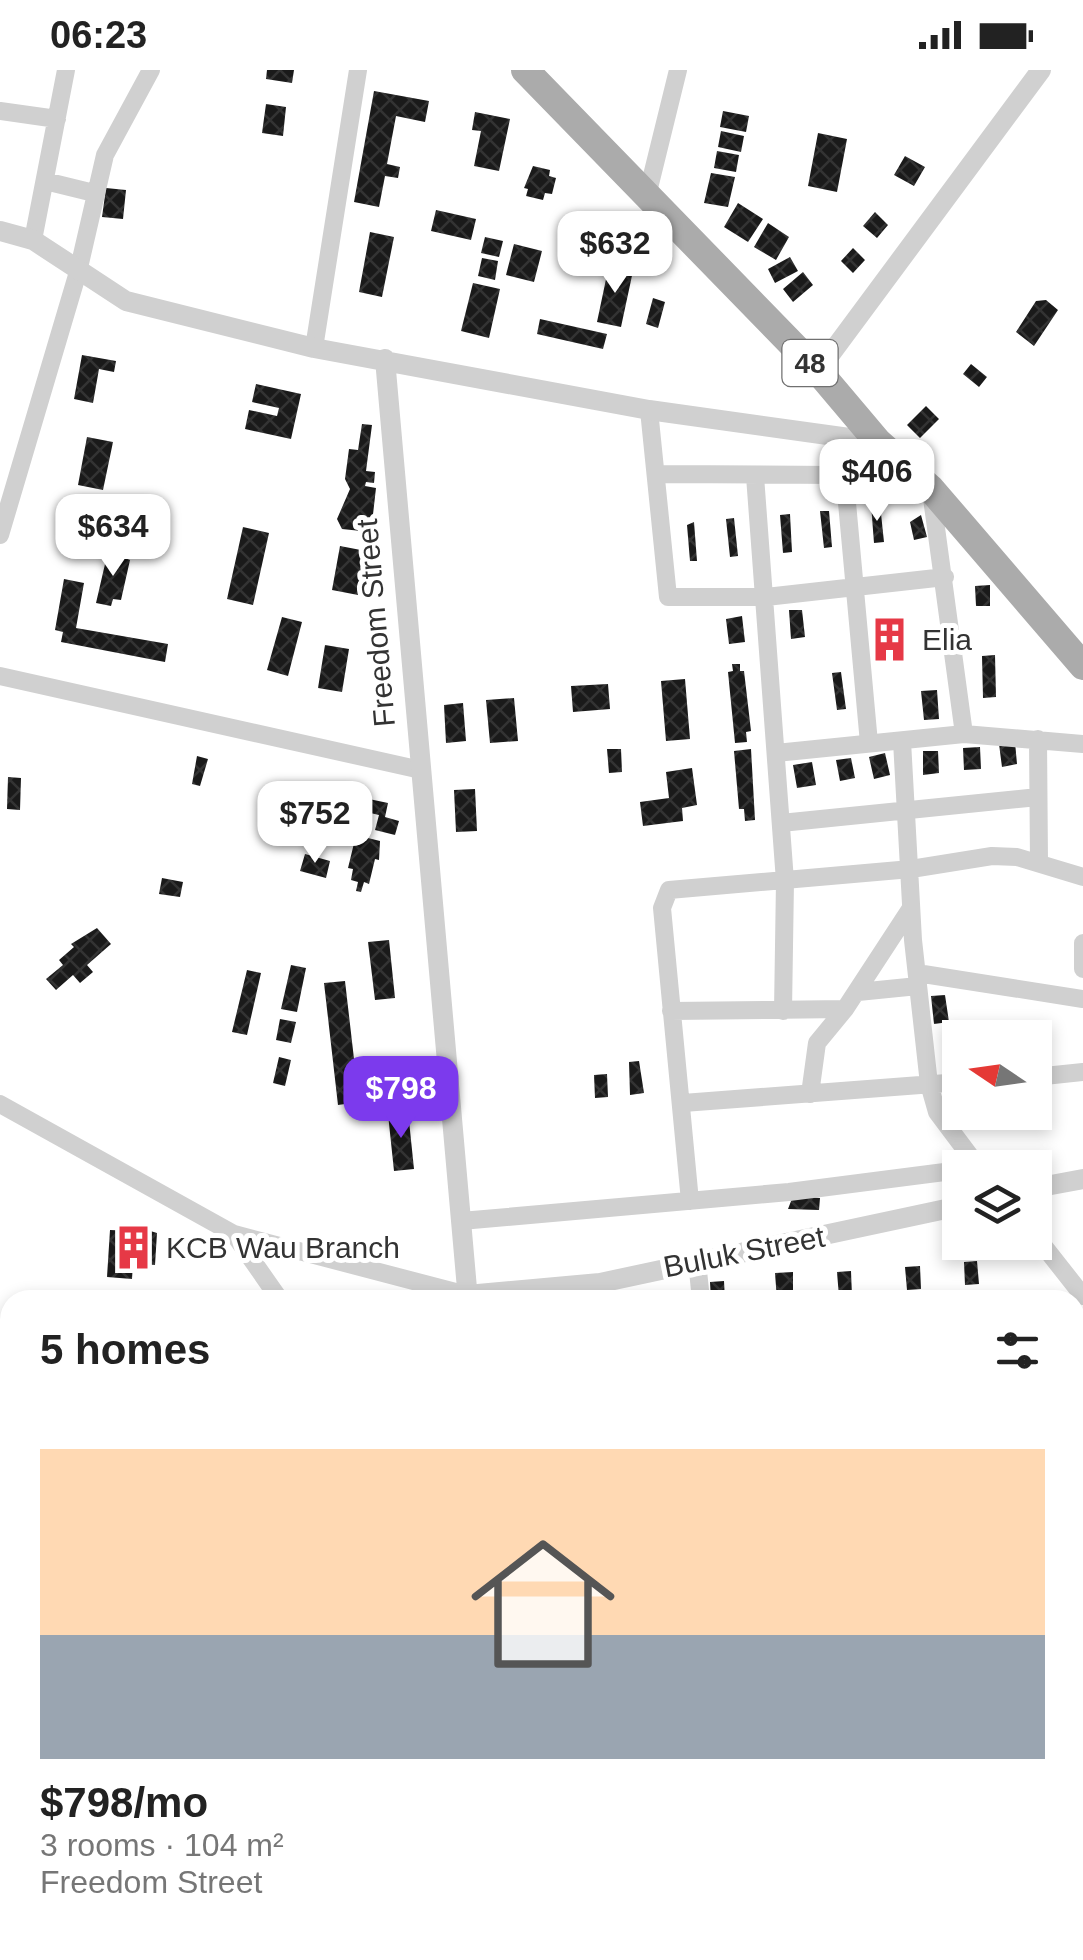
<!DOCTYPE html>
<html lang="en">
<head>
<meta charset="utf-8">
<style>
	:root { --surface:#fff; --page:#f6f6f6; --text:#222; --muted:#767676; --line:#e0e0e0; --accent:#7c3aed }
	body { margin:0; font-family:Helvetica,sans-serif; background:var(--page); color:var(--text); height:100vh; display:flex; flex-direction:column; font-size:38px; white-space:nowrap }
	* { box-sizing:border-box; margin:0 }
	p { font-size:32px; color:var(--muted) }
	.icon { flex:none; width:55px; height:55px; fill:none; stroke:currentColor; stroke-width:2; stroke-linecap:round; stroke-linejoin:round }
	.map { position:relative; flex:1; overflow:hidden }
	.drawer { position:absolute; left:0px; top:1220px; width:1085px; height:670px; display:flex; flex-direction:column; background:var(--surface); border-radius:30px 30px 0 0; box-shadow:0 5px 15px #0003 }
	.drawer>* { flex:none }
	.needle { width:65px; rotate:283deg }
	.controls { position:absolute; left:942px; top:950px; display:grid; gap:20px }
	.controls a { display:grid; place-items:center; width:110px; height:110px; border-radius:0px; background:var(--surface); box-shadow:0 5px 15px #0003; font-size:50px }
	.price { position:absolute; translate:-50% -85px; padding:0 22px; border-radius:20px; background:#fff; color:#222; font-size:32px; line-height:65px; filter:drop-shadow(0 2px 5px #0008) }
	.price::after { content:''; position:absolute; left:50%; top:60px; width:30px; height:22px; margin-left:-15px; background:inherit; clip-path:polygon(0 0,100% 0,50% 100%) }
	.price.active { background:var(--accent); color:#fff }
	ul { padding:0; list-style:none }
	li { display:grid; align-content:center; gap:20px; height:530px; padding:0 40px }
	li+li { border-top:2px solid var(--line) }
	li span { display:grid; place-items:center; height:310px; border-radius:0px; color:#555 }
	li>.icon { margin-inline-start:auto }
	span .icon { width:180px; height:180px; fill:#fffc; stroke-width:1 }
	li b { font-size:42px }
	h2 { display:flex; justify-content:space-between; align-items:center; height:120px; padding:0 40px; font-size:42px }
	.status { display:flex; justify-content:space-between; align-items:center; height:70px; padding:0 50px; background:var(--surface); direction:ltr }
	.status svg { height:28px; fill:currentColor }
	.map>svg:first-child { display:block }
	.building { fill:url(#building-cross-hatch) }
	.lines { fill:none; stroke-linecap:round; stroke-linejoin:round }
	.service { stroke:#d0d0d0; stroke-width:9 }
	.minor { stroke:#d0d0d0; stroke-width:18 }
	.tertiary { stroke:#d0d0d0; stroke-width:20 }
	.secondary { stroke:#bdbdbd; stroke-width:25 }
	.primary { stroke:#ababab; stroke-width:28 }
	.labels { text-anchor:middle; stroke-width:10; stroke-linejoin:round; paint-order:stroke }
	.shield { fill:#fff; stroke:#707070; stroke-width:2.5 }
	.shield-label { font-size:28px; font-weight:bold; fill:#333 }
	.street-label { font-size:30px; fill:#333; stroke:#fff }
	.poi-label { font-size:30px; fill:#333; stroke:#fff; text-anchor:start }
</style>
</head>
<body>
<div class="status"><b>06:23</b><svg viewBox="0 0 49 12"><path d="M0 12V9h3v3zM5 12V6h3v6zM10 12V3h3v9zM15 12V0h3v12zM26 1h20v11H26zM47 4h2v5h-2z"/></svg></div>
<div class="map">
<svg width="1083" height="1890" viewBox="0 0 1083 1890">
	<defs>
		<pattern id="building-cross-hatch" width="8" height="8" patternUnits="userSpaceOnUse" patternTransform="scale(2.5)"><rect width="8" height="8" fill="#1a1a1a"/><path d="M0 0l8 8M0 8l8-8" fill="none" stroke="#333"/></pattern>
	</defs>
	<rect width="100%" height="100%" fill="#fff"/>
	<path class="building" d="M 267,0 L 294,0 L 292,13 L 266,9 Z
		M 374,21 L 429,31 L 425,52 L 396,46 L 387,94 L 400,97 L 398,108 L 385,106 L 379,137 L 354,132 Z
		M 266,34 L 286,37 L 283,66 L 262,63 Z
		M 723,41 L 749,46 L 746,62 L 720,57 Z
		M 475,42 L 510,49 L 499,101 L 474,96 L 481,61 L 472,60 Z
		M 721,61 L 744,66 L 741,82 L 718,77 Z
		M 818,63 L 847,69 L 837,122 L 808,116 Z
		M 717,81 L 739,85 L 736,102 L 714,98 Z
		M 905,86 L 925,97 L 914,116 L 894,105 Z
		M 533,96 L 550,100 L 549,106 L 556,108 L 552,124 L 545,123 L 543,130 L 526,126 L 528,119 L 524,118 Z
		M 711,103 L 735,107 L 728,137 L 704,133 Z
		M 106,118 L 126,120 L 123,149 L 102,147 Z
		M 738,133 L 763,149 L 748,172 L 724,157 Z
		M 436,140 L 476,149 L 471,170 L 431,161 Z
		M 875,142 L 888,155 L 877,168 L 863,156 Z
		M 768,153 L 789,167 L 776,190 L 754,177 Z
		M 370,162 L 394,167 L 382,227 L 359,222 Z
		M 485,167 L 503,171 L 499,187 L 481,183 Z
		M 514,174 L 542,181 L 534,212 L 506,205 Z
		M 853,178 L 865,190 L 853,203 L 841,191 Z
		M 790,187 L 798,201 L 775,213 L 768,199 Z
		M 482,188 L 498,191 L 495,210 L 478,206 Z
		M 609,195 L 633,201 L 621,257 L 597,252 Z
		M 803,202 L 813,215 L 793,232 L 783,219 Z
		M 473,213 L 500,219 L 489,268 L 461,261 Z
		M 653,228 L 665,232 L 658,258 L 646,254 Z
		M 1046,230 L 1058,240 L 1034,276 L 1016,262 L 1036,231 Z
		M 540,249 L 607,264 L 603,279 L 537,264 Z
		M 82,285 L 116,291 L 114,302 L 99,299 L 93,333 L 74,329 Z
		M 971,294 L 987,307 L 979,317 L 963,304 Z
		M 256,314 L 301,324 L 291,369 L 245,359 L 249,340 L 277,346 L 279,338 L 252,332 Z
		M 926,336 L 939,349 L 920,368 L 907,355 Z
		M 362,354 L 372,355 L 366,401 L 375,402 L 374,413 L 366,412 L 365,416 L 376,418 L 371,462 L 342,459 L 337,449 L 350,419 L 345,409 L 349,379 L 358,380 Z
		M 87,367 L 113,372 L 103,420 L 78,415 Z
		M 871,434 L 880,434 L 884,472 L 874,473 Z
		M 122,440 L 140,444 L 132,475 L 115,471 Z
		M 820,441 L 829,441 L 832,477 L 824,478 Z
		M 790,444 L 792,482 L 783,483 L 780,445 Z
		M 921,445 L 927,467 L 914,470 L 910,452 Z
		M 734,448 L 738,486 L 730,487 L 726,449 Z
		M 694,452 L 697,491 L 690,491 L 687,455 Z
		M 243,457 L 269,463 L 253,535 L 227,529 Z
		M 340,476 L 366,481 L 358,525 L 332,520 Z
		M 108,481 L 130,490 L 121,530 L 113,529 L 111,536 L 96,533 Z
		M 64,509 L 84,513 L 76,558 L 168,574 L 165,592 L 61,572 L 63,562 L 55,560 Z
		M 990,515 L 990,536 L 976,536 L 975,516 Z
		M 789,540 L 802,540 L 805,567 L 791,569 Z
		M 742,546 L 745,572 L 729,574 L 726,549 Z
		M 282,547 L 302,552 L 288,606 L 267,600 Z
		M 893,548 L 897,590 L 884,590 L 882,550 Z
		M 325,575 L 349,579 L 342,622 L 318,618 Z
		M 995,585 L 996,627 L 983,628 L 982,586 Z
		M 732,594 L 740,594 L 740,601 L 744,601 L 751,661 L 746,662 L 747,672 L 735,673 L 728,602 L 733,601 Z
		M 841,602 L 846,639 L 837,640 L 832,603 Z
		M 685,609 L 690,669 L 666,671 L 661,611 Z
		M 608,614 L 610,639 L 573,642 L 571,616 Z
		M 937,620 L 939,649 L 924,650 L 921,621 Z
		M 514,628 L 518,671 L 490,673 L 486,630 Z
		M 463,633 L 466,671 L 446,673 L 444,635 Z
		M 1015,672 L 1017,694 L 1002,697 L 999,674 Z
		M 980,677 L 981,699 L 964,700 L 963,678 Z
		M 607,679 L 621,679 L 622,702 L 609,703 Z
		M 751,679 L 755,750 L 745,751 L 744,739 L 739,739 L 734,681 Z
		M 923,681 L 938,681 L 939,703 L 923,705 Z
		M 885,683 L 890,705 L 874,709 L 869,687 Z
		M 197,686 L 208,689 L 200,716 L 192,714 Z
		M 851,688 L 855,708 L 840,711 L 836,690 Z
		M 812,692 L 816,715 L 797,718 L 793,695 Z
		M 692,698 L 697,735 L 682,738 L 683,751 L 643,756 L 640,732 L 669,728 L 666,702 Z
		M 8,707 L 21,708 L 20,740 L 7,739 Z
		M 475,719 L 477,761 L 456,762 L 454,720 Z
		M 369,729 L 388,733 L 385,747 L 399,751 L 395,765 L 375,760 L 379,745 L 366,742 Z
		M 356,765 L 380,771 L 379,790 L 375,789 L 369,814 L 364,812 L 361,822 L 356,821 L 358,812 L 351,810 L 353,799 L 348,798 Z
		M 305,784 L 330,791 L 326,808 L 300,801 Z
		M 162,808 L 183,812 L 180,827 L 159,824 Z
		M 97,858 L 111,874 L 87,895 L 93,902 L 80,913 L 73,905 L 56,920 L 46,909 L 63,895 L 59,890 L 74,877 L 71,874 Z
		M 389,870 L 395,928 L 375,930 L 368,872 Z
		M 291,895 L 306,898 L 297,942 L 281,939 Z
		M 247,900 L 261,903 L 247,965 L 232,962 Z
		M 345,911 L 359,1032 L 338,1035 L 324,913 Z
		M 945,925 L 949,952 L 934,954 L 931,926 Z
		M 280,949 L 296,952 L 291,973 L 276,970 Z
		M 279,987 L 291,990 L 285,1016 L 273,1013 Z
		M 639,991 L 644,1023 L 630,1025 L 629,992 Z
		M 607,1004 L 608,1027 L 595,1028 L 594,1005 Z
		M 408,1041 L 414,1099 L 394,1101 L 388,1044 Z
		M 793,1126 L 820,1128 L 819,1140 L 788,1139 Z
		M 134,1156 L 157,1163 L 155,1195 L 133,1193 L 132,1209 L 107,1207 L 110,1160 L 134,1161 Z
		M 977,1191 L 979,1214 L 965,1215 L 964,1192 Z
		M 920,1196 L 921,1219 L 907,1220 L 905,1197 Z
		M 851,1201 L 852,1226 L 839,1227 L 837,1202 Z
		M 793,1202 L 793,1229 L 777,1230 L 775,1203 Z
		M 724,1211 L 725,1230 L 711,1230 L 710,1212 Z
		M 10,1279 L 10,1325 L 0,1311 L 0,1286 Z
		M 1075,1606 L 1083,1606 L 1083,1745 L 1075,1745 Z
		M 206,1880 L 241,1880 L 242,1886 L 207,1890 Z
		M 959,1880 L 992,1880 L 992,1890 L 959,1890 Z"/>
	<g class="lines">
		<path class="service" d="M 1075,1769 L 1083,1766
			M 1075,1835 L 1083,1836
			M 890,1890 L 904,1880"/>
		<path class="minor" d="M 0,41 L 57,49
			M 45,111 L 94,123
			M 647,126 L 678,0
			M 33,170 L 66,0
			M 314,278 L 358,0
			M 649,340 L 668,527 L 766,527 L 945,507
			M 656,404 L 836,405 L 845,411 L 869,673
			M 755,406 L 785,811 L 783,941
			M 931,421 L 964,664
			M 0,465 L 78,202 L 105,85 L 151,0
			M 0,606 L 421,700
			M 1038,669 L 1039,792
			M 902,671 L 913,870 L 929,1014 L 937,1042 L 979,1098
			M 776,683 L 964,664 L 1083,674
			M 781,753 L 1038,727
			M 1083,873 L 1083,899
			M 917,903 L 1083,929
			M 858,922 L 918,916
			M 671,941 L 845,939 L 911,838
			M 1035,1007 L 1083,1002
			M 810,1024 L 817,973 L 845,939
			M 683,1033 L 960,1012
			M 0,1034 L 234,1164 L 467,1225
			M 690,1131 L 662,838 L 669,820 L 911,799 L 992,786 L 1017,787 L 1083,807
			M 461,1151 L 789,1122 L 960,1100
			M 234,1164 L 280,1230
			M 1035,1165 L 1083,1226
			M 697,1191 L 701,1230
			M 1075,1267 L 1083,1266
			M 1075,1356 L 1083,1355
			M 1075,1440 L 1083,1439
			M 0,1534 L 10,1535
			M 10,1749 L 10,1854
			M 11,1880 L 12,1890"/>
		<path class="tertiary" d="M 0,161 L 33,170 L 126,231 L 314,278 L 649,340 L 878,372
			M 385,289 L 468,1230
			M 818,301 L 1041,0
			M 1035,1118 L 1083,1109
			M 467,1225 L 600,1213 L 960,1136
			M 1075,1571 L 1083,1571"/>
		<path class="secondary" d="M 0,1448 L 9,1468 L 10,1485
			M 533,1880 L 534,1890"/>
		<path class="primary" d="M 525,0 L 818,301 L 878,372 L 931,419 L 1083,596"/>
	</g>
	<defs>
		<symbol id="building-bare" viewBox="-9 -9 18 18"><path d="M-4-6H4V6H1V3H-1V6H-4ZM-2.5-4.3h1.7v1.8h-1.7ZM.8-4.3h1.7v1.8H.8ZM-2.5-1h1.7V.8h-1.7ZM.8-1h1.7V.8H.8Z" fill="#e63946" stroke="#fff" stroke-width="2.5" paint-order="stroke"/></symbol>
	</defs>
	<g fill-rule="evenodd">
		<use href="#building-bare" x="858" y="538" width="63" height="63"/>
		<use href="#building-bare" x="102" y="1146" width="63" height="63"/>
	</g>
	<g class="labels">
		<rect class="shield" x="782.5" y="270" width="55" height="46" rx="8"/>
		<g class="shield-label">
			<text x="810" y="303">48</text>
		</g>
		<g class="street-label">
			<text transform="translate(376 553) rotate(-95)" y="10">Freedom Street</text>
			<text transform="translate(744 1182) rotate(-11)" y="10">Buluk Street</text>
		</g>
		<g class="poi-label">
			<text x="922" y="580">Elia</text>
			<text x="166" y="1188">KCB Wau Branch</text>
		</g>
	</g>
</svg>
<div class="controls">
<a><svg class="needle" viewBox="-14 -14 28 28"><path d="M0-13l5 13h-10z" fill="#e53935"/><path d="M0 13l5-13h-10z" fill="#767676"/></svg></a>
<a><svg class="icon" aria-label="layers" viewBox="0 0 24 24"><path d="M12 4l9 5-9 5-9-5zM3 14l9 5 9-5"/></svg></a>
</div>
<b class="price" style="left:615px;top:226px">$632</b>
<b class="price" style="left:877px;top:454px">$406</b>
<b class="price" style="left:113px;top:509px">$634</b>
<b class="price" style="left:315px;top:796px">$752</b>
<b class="price active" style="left:401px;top:1071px">$798</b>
<section class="drawer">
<h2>5 homes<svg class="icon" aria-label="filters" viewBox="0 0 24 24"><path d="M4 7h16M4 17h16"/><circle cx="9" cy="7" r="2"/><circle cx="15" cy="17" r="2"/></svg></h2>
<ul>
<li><span style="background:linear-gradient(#ffd9b3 60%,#9aa5b1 0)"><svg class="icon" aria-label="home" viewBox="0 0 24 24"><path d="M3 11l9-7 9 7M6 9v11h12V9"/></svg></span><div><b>$798/mo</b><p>3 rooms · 104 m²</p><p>Freedom Street</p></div></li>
</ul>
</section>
</div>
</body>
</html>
